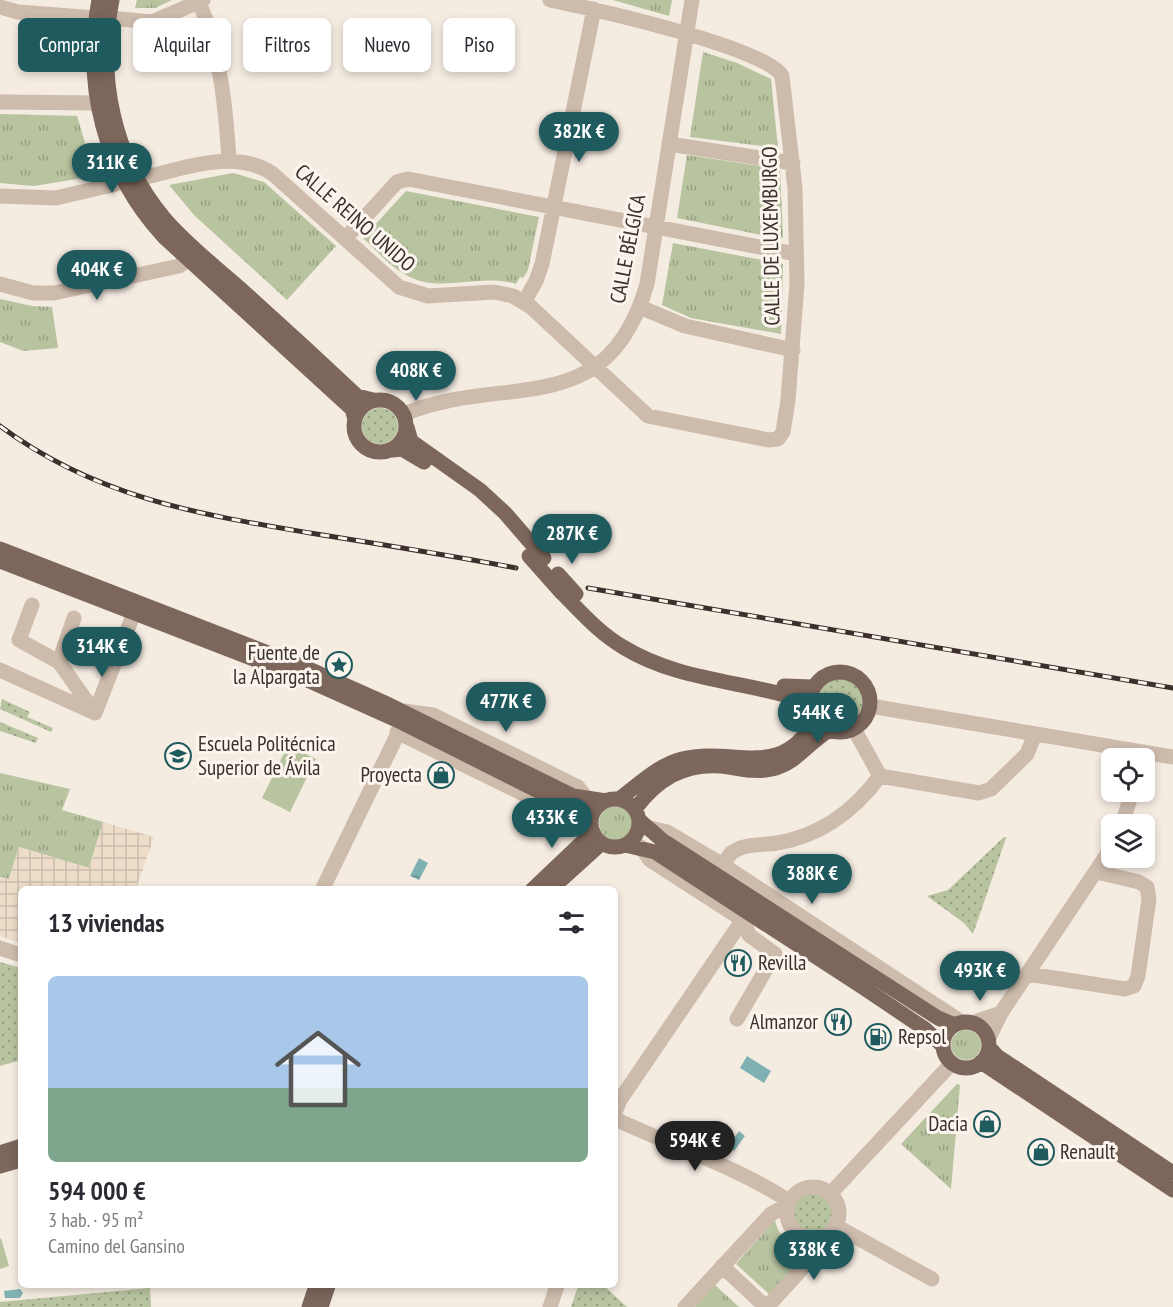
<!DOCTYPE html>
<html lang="es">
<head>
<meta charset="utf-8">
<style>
	:root { --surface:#fff; --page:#f2f2f3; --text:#2b2b33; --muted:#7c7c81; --line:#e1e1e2; --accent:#1f5a5e }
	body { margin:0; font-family:"PT Sans Narrow",sans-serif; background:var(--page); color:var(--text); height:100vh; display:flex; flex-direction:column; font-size:22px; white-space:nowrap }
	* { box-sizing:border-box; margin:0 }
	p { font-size:20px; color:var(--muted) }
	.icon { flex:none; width:33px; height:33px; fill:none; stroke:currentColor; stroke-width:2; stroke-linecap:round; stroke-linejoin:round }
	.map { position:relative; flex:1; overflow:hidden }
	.side { position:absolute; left:18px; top:886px; width:600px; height:402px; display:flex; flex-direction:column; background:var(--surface); border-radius:9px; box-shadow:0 3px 9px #0003 }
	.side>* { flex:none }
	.hud { position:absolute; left:18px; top:18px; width:600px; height:54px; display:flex; gap:12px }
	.buttons { position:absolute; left:1101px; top:748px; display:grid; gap:12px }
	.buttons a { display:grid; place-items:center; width:54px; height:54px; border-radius:9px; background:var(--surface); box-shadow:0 3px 9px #0003; font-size:30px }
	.price { position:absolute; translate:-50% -51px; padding:0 14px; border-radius:21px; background:var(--accent); color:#fff; font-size:20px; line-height:39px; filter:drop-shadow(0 2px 3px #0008) }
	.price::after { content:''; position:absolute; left:50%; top:36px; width:18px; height:14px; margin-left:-9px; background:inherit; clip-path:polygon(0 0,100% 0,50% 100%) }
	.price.active { background:#222; color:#fff }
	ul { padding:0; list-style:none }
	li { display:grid; align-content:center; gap:12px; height:318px; padding:0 30px }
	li+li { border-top:2px solid var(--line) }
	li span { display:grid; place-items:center; height:186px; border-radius:9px; color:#555 }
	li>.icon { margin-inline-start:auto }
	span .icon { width:108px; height:108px; fill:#fffc; stroke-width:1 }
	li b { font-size:26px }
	h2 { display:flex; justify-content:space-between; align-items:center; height:72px; padding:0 30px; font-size:26px }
	.pill { padding:0 21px; border-radius:9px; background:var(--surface); box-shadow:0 3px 9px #0003; font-size:21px; line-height:54px }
	.pill.active { background:var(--accent); color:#fff }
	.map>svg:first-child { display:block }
	.grass { fill:url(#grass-tufts) }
	.park { fill:url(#park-dots) }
	.pitch { fill:#b8c4a0 }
	.plaza { fill:url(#plaza-grid) }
	.water { fill:url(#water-ripples) }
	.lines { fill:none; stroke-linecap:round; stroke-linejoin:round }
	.minor { stroke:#cdbbac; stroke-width:15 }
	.major { stroke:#7d675c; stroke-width:15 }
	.rail-casing { stroke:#3b302b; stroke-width:5 }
	.rail { stroke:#fbf5ee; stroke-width:3; stroke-dasharray:9; stroke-linecap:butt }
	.major-bridge { stroke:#7d675c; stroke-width:15 }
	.labels { text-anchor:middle; stroke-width:6; stroke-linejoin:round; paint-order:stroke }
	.street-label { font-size:21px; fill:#3b302b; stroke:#fbf5ee }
	.poi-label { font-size:21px; fill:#3b302b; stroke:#fbf5ee; text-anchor:end }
</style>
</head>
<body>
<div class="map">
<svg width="1173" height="1307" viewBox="0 0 1173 1307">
	<defs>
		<pattern id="grass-tufts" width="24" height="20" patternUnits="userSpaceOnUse" patternTransform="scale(1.5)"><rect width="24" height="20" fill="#b8c4a0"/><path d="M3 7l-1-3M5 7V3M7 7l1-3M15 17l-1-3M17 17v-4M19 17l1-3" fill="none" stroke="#97a083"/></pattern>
		<pattern id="park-dots" width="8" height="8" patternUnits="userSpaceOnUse" patternTransform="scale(1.5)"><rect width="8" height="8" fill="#b8c4a0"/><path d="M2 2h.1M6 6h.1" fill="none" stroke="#97a083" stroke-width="1.8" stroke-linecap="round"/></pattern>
		<pattern id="plaza-grid" width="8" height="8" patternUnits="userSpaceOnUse" patternTransform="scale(1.5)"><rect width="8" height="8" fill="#ecdcc8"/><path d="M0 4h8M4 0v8" fill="none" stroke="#cbbdac"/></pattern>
		<pattern id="water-ripples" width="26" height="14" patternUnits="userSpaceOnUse" patternTransform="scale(1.5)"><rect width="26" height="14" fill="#7fb0b2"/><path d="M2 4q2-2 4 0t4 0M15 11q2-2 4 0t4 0" fill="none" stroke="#699091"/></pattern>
	</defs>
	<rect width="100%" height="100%" fill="#f4ebe1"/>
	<path class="grass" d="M 137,0 L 172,0 L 155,8 L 135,8 Z
		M 613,0 L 672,0 L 669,16 Z
		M 703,52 L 737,63 L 771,79 L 778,148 L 690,137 Z
		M 0,114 L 77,116 L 95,176 L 34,186 L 0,183 Z
		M 687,155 L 780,169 L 783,237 L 781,239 L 677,218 Z
		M 233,173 L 264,182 L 336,246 L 287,300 L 194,215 L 169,185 Z
		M 406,191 L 539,217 L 528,270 L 523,278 L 520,277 L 516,284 C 480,273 442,293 410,277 C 392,269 377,251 363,238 Z
		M 673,243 L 783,264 L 781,334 L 691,318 L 662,305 Z
		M 0,299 L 32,306 L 52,307 L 58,348 L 23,351 L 0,342 Z
		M 0,773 L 70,789 L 62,810 L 103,822 L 89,868 L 19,847 L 9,879 L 0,877 Z
		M599 823a17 17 0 1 1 34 0a17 17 0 1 1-34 0Z
		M951 1045a15 15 0 1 1 30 0a15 15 0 1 1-30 0Z
		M 957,1084 L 960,1085 L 951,1189 L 901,1144 Z
		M 775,1220 C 779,1238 791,1249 810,1252 L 804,1259 L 798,1255 L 789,1264 L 794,1269 L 769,1294 L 736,1264 Z
		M 715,1285 L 739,1307 L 695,1307 Z"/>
	<path class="park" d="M362 426a18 18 0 1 1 36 0a18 18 0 1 1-36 0Z
		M817 701a23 23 0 1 1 46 0a23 23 0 1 1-46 0Z
		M 2,699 L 30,712 L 27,717 L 53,728 L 51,732 L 0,709 Z
		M 0,722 L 38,738 L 36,743 L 0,731 Z
		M 1004,837 L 1006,838 L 973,934 L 964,923 L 927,896 L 948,890 Z
		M 0,962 L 21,968 L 21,1060 L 0,1066 Z
		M792 1212a21 21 0 1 1 42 0a21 21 0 1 1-42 0Z
		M 578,1286 L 604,1286 L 627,1307 L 571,1307 Z
		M 150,1288 L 151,1307 L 0,1307 L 0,1302 Z"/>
	<path class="pitch" d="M 288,745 L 316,759 L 290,812 L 262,798 Z
		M 1,1238 L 9,1266 L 0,1269 L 0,1239 Z"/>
	<path class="plaza" d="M 103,822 L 154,837 L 136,889 L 21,890 L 21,943 L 0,936 L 0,877 L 9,879 L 19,847 L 89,868 Z"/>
	<path class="water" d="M 419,858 L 428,863 L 419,880 L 410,876 Z
		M 747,1056 L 771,1071 L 764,1083 L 740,1068 Z
		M 739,1131 L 745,1136 L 734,1151 L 728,1147 Z
		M 20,1289 L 23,1293 L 20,1298 L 5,1298 L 4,1291 Z"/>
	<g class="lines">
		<path class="minor" d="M 199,2 C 220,51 226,108 229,161
			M 0,7 L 18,12 L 96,18
			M 109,18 L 152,22 L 203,0
			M 0,102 L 97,103
			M 669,144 L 793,163
			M 138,179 C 180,170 234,147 273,174 L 399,287 L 428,296 L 494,292 L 513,296 L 531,307 L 648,416 L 769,440 L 778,439 L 783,432 L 788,400 L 797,284 L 795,188 L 782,76 C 766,47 588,8 550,0
			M 0,196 L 56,198 L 124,182
			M 345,239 L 397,182 L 408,179 L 796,254
			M 0,284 L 33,293 L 54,293 L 179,266 L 188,259
			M 524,302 L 536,281 L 542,264 L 594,9
			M 640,307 L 685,326 L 793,350
			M 404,414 C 506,372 607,424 647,284 L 692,0
			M 32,605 L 19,640 L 59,662
			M 74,618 L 59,662 L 95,713
			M 65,647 L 105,661 L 111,645
			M 0,670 L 95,713 L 134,613
			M 870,706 L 1173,757
			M 404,711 L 433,715 L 578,787 L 588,800
			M 854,729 L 880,776 L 979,793 L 991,789 L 1027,754 L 1035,734
			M 397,732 L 564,814 L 579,815
			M 1122,825 L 1132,792
			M 646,827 L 667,832 L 723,865 L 963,1023
			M 641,847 L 650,860 L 743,920 L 749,935 L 775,954 L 737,1019
			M 723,865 L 731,853 L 740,848 C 752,844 764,845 777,843 C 820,836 854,811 880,776
			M 322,890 L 402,725
			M 0,948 L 21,955
			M 1028,974 L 1125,989 L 1134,986 L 1138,976 L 1149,899 L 1147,887 L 1139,882 L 1097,872
			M 971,1023 L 1001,1013
			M 988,1040 L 1001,1013 L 1112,847
			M 615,1112 L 620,1100 L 746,915
			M 615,1119 C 673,1146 735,1166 789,1201
			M787 1213a26 26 0 1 1 52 0a26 26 0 1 1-52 0Z
			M 831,1193 L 952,1063
			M 836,1226 L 932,1279
			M 722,1266 L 766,1307
			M 550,1307 L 557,1286
			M 685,1307 L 771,1214 L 788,1204
			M 767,1307 L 820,1249 L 821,1238"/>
		<path class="major" d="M 99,0 C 83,86 104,172 164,237 L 352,409 L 355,419
			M 112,0 C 97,76 113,157 164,218 C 187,245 217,268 244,292 C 282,326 320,361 357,396 L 373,400
			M354 426a26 26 0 1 1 52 0a26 26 0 1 1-52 0Z
			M 407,427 L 411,441 L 480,490 L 505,513 L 544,558
			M 392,450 L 402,449 L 424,462
			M 0,549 L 309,669 L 383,702 L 573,796 L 606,801
			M 0,561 L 305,679 L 403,723 L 568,806 L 591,822
			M 561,592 C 581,612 599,633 623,647 C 680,682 748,681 809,702
			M810 702a30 30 0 1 1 60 0a30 30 0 1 1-60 0Z
			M 784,686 L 813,687
			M 619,799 C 638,785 658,765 682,759 C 735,746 780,782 815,720
			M591 823a24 24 0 1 1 48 0a24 24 0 1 1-48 0Z
			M 635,809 C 657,780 683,763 721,766 C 739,768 754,773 772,769 C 797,763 808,743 828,731
			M 639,820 L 662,840 L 938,1018 L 955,1025
			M 625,845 L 655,852 L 864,988 L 925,1029 L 943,1046
			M 532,890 L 593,832
			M 550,890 L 602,843
			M943 1045a23 23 0 1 1 46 0a23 23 0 1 1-46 0Z
			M 989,1047 L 997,1056 L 1173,1173
			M 981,1062 L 1173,1190
			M 0,1153 L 21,1146
			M 0,1166 L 21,1160
			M 309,1307 L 316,1286
			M 321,1307 L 328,1286"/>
		<defs>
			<path id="rail" d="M 0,426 C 95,497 197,514 310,533 C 379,544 448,555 516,568
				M 588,588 L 1173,688"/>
		</defs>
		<use href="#rail" class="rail-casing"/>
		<use href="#rail" class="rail"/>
		<path class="major-bridge" d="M 529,556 L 561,592
			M 558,574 L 576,594"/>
	</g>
	<defs>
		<symbol id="sight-ring" viewBox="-11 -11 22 22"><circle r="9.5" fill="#fbf5ee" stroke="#1f5a5e" stroke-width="1.5"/><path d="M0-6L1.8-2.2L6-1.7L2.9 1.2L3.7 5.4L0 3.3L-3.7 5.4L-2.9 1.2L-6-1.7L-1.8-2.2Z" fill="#1f5a5e"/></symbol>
		<symbol id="university-ring" viewBox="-11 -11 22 22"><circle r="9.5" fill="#fbf5ee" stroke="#1f5a5e" stroke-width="1.5"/><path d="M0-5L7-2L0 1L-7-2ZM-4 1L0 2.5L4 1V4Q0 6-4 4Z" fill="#1f5a5e"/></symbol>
		<symbol id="shop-ring" viewBox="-11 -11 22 22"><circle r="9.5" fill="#fbf5ee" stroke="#1f5a5e" stroke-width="1.5"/><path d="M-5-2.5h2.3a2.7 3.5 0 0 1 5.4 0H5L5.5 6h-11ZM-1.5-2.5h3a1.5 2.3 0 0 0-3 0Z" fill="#1f5a5e"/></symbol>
		<symbol id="restaurant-ring" viewBox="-11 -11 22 22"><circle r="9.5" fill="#fbf5ee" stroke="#1f5a5e" stroke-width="1.5"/><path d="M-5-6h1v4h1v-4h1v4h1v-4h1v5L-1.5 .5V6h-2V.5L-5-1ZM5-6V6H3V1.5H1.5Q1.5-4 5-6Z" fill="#1f5a5e"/></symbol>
		<symbol id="fuel-ring" viewBox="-11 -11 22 22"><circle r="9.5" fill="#fbf5ee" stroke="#1f5a5e" stroke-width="1.5"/><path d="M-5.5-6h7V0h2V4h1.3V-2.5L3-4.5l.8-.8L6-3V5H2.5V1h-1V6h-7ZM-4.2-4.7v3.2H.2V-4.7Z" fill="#1f5a5e"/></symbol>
	</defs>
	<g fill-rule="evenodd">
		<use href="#sight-ring" x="324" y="650" width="30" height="30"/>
		<use href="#university-ring" x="163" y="741" width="30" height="30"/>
		<use href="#shop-ring" x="426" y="760" width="30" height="30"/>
		<use href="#restaurant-ring" x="723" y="948" width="30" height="30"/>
		<use href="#restaurant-ring" x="823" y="1007" width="30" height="30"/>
		<use href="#fuel-ring" x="863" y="1022" width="30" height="30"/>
		<use href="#shop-ring" x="972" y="1109" width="30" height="30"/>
		<use href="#shop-ring" x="1026" y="1137" width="30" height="30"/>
	</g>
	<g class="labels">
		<g class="street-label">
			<text transform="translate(355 218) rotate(41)" y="7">CALLE REINO UNIDO</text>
			<text transform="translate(771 236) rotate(-91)" y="7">CALLE DE LUXEMBURGO</text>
			<text transform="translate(628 249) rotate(-79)" y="7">CALLE BÉLGICA</text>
		</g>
		<g class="poi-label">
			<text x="320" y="660">Fuente de<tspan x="320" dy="24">la Alpargata</tspan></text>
			<text x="198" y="751" text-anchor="start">Escuela Politécnica<tspan x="198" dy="24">Superior de Ávila</tspan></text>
			<text x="422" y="782">Proyecta</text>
			<text x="758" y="970" text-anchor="start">Revilla</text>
			<text x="818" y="1029">Almanzor</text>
			<text x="898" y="1044" text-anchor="start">Repsol</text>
			<text x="968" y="1131">Dacia</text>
			<text x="1060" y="1159" text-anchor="start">Renault</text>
		</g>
	</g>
</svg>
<div class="buttons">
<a><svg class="icon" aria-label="locate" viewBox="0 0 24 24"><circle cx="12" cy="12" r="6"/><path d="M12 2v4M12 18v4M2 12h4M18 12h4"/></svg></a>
<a><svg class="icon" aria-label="layers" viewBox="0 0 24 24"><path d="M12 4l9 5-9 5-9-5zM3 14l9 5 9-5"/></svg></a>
</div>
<b class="price" style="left:579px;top:163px">382K €</b>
<b class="price" style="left:112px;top:194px">311K €</b>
<b class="price" style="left:97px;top:301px">404K €</b>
<b class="price" style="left:416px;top:402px">408K €</b>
<b class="price" style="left:572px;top:565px">287K €</b>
<b class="price" style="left:102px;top:678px">314K €</b>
<b class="price" style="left:506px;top:733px">477K €</b>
<b class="price" style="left:818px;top:744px">544K €</b>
<b class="price" style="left:552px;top:849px">433K €</b>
<b class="price" style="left:812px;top:905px">388K €</b>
<b class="price" style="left:980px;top:1002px">493K €</b>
<b class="price active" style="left:695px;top:1172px">594K €</b>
<b class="price" style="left:814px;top:1281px">338K €</b>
<div class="hud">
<a class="pill active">Comprar</a>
<a class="pill">Alquilar</a>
<a class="pill">Filtros</a>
<a class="pill">Nuevo</a>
<a class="pill">Piso</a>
</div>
<section class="side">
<h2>13 viviendas<svg class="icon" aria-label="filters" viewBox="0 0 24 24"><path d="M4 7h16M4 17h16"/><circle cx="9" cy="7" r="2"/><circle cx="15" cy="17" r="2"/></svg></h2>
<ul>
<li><span style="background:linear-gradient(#a9c7e8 60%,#7fa58c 0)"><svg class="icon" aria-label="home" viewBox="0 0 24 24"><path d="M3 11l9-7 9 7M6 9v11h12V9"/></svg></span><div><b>594 000 €</b><p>3 hab. · 95 m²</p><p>Camino del Gansino</p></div></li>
</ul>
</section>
</div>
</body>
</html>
